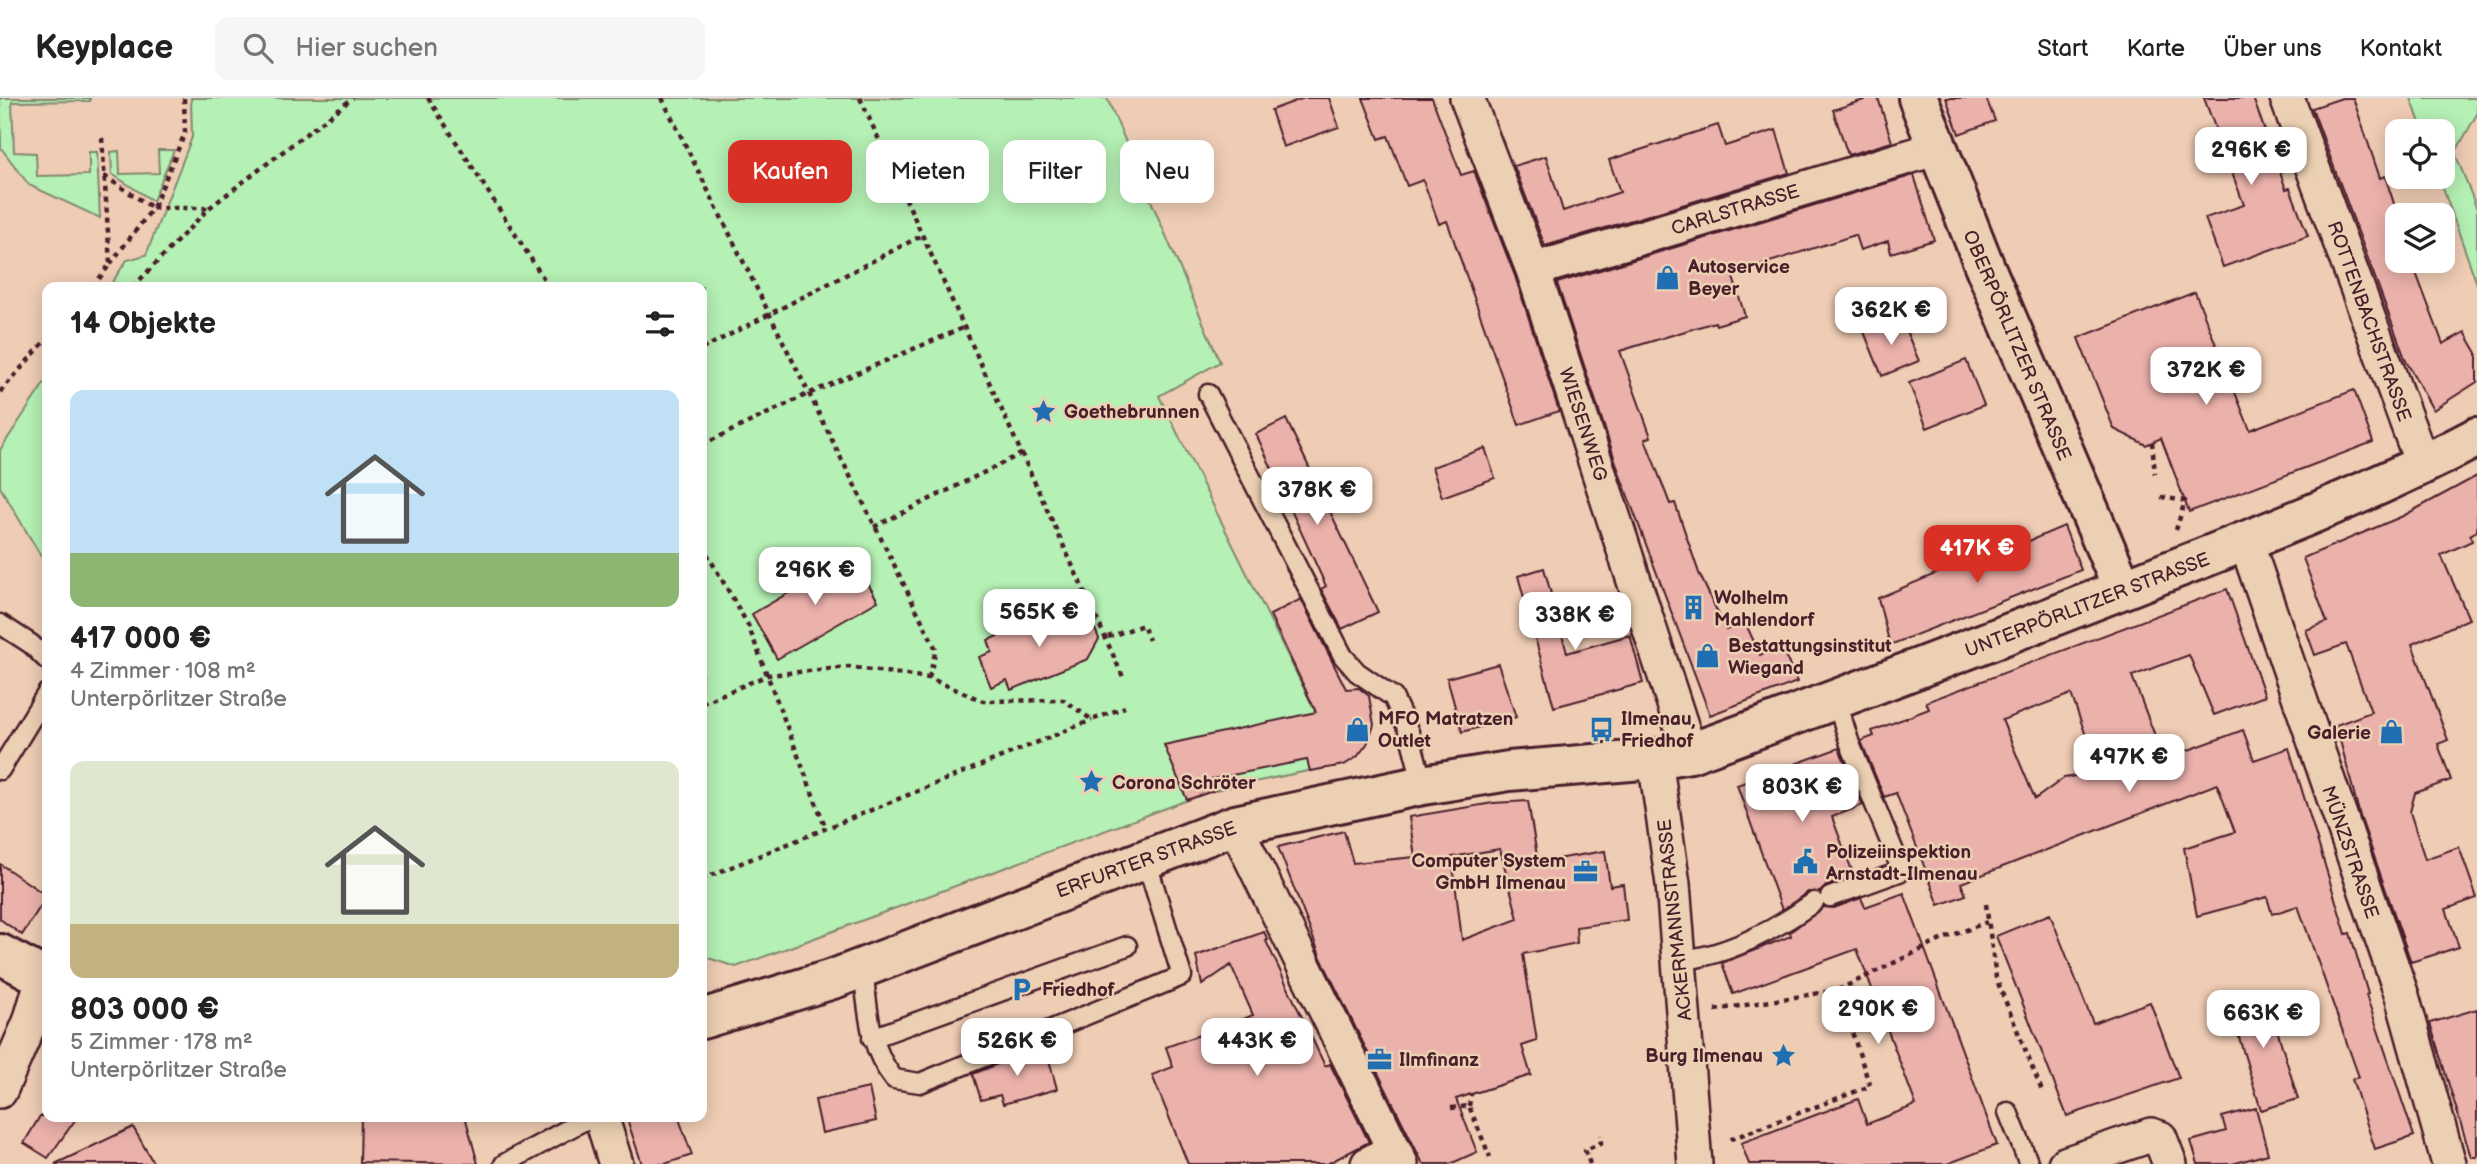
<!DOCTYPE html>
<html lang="de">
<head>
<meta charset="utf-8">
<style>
	:root { --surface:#fff; --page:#f6f6f6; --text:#222; --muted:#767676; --line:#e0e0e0; --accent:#d93025 }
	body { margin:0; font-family:"Balsamiq Sans",sans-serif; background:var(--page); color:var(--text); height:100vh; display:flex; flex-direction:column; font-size:26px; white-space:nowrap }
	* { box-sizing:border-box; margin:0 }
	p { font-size:23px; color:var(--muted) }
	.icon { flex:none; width:38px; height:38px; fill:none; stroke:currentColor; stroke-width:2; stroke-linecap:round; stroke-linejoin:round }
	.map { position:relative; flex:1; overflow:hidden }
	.side { position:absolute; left:42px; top:184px; width:665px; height:840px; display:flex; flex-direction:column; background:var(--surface); border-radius:14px; box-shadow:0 4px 18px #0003 }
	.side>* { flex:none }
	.guide { position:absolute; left:728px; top:42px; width:665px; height:63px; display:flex; gap:14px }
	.fabs { position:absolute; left:2385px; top:21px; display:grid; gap:14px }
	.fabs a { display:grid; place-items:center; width:70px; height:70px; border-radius:14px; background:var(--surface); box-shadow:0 4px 18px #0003; font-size:35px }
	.price { position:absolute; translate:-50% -60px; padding:0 16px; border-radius:14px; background:#fff; color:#222; font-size:23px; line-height:46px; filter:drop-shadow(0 2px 4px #0008) }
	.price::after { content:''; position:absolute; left:50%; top:42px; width:21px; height:16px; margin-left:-10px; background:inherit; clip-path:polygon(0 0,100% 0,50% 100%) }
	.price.current { background:var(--accent); color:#fff }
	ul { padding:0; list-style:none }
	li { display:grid; align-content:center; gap:14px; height:371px; padding:0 28px }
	li span { display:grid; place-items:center; height:217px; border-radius:14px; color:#555 }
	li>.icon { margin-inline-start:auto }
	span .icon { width:126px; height:126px; fill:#fffc; stroke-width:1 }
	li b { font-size:30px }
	h2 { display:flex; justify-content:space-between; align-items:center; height:84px; padding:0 28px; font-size:30px }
	.chip { padding:0 24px; border-radius:14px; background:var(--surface); box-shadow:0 4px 18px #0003; font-size:24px; line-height:63px }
	.chip.current { background:var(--accent); color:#fff }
	header { display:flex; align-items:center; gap:42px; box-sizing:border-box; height:98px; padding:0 35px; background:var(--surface); border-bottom:2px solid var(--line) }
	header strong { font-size:33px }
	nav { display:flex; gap:38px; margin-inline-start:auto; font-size:24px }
	.search { width:490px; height:63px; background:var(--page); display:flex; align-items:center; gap:18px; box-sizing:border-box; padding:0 24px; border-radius:14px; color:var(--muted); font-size:26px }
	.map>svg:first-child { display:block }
	.green { fill:#b5f0b4; stroke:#808870; stroke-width:2 }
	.building { fill:#ebb1ab; stroke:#4a1f2b; stroke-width:2; fill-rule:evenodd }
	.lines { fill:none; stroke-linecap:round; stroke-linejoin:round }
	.lane-casing { stroke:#4a1f2b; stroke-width:23 }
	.street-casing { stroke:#4a1f2b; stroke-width:38 }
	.secondary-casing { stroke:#4a1f2b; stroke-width:44 }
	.path { stroke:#4a1f2b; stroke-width:4.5; stroke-dasharray:5 5; stroke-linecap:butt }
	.lane { stroke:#ecd0b3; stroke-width:18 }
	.street { stroke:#ecd0b3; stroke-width:33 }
	.secondary { stroke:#ecd0b3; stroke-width:38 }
	.labels { text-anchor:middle; stroke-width:5; stroke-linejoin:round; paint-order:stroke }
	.street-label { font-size:19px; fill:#4a1f2b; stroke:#ecd0b3 }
	.poi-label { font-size:19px; font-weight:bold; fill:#4a1f2b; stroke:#ecd0b3; text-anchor:start }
</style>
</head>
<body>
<header>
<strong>Keyplace</strong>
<div class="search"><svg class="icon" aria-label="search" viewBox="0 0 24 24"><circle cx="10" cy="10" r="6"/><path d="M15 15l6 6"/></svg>Hier suchen</div>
<nav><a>Start</a><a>Karte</a><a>Über uns</a><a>Kontakt</a></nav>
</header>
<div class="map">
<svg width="2477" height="1066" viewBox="0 0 2477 1066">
	<rect width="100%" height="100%" fill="#efccb4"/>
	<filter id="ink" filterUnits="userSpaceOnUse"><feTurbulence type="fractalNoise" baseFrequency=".0143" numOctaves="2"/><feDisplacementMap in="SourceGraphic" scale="14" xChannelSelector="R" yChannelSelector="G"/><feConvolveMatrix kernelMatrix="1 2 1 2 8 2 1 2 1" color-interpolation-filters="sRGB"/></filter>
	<g filter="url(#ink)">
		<path class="green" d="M 0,0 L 90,0 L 90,3 L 12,4 L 14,54 L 36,55 L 37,78 L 89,77 L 89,54 L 97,54 L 100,120 L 29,87 L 1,50 Z
			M 191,0 L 1107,0 L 1220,264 L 1159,298 L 1320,623 L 1332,668 L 1215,692 L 736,869 L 702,858 L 702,189 L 109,189 L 127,162 L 146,157 L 192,39 Z
			M 2411,0 L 2477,0 L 2477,16 L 2455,55 L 2477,111 L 2477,186 L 2439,79 L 2443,79 L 2443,33 L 2423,33 Z
			M 158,52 L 174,52 L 153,103 L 112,76 L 111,54 L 119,53 L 120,76 L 159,75 Z
			M 47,281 L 47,468 L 0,389 L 0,352 Z"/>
		<path class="building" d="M 1304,0 L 1329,0 L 1339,29 L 1283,49 L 1271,12 Z
			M 1363,0 L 1432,0 L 1461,77 L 1474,73 L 1515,178 L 1559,313 L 1519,327 L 1447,123 L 1439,126 L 1423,82 L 1407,88 L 1388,38 L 1379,41 Z
			M 1870,0 L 1878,0 L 1892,44 L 1848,57 L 1833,12 Z
			M 1946,0 L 1986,0 L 1995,23 L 1959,36 Z
			M 2204,0 L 2253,0 L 2286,91 L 2290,90 L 2308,138 L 2223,169 L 2205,120 L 2244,107 Z
			M 2342,0 L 2353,0 L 2380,80 L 2385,78 L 2398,118 L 2398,174 L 2413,167 L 2443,246 L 2465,234 L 2477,255 L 2477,284 L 2433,312 L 2406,263 L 2312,10 Z
			M 1718,27 L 1725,48 L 1776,32 L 1789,75 L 1545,148 L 1514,68 L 1546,58 L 1563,113 L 1620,94 L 1609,62 Z
			M 1914,77 L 1934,142 L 1891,155 L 1888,143 L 1860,152 L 1855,137 L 1732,176 L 1745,218 L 1716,227 L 1715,224 L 1620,253 L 1651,339 L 1645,341 L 1670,406 L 1675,405 L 1699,475 L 1726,532 L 1745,524 L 1760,557 L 1781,548 L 1797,584 L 1710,617 L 1620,377 L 1557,185 Z
			M 2195,194 L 2250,332 L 2354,292 L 2373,344 L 2189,414 L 2161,340 L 2146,347 L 2114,331 L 2078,240 Z
			M 1900,219 L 1919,263 L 1882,278 L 1864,234 Z
			M 1966,262 L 1984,307 L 1927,330 L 1909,285 Z
			M 1286,321 L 1378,514 L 1342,531 L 1321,491 L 1326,488 L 1256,336 Z
			M 1485,350 L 1495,380 L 1442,399 L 1432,369 Z
			M 2477,378 L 2477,433 L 2470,437 L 2472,443 L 2441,457 L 2469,521 L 2412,546 L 2448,642 L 2438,646 L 2451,682 L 2415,695 L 2410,714 L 2425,761 L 2459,749 L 2477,800 L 2446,811 L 2459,849 L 2411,864 L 2360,718 L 2336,627 L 2371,614 L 2346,546 L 2315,557 L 2306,532 L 2327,524 L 2303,460 L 2403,418 Z
			M 2064,428 L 2081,472 L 1890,547 L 1878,500 L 1999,449 L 2001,455 Z
			M 852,458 L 878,503 L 777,561 L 752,516 Z
			M 1544,470 L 1567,555 L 1630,537 L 1643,585 L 1554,609 L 1518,478 Z
			M 2227,491 L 2265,598 L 2214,617 L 2189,557 L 2132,578 L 2164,661 L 2243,632 L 2254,662 L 2289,650 L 2346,836 L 2350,835 L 2368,896 L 2366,897 L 2414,1038 L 2375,1051 L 2352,981 L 2359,979 L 2298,808 L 2272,816 L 2267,799 L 2197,818 L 2184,750 L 2235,734 L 2217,686 L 1961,785 L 1966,797 L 1939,807 L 1896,695 L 1884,699 L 1861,643 L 1874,638 L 1872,633 L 1929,611 L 1926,604 ZM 2071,596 L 2099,674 L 2064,680 L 2035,701 L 2002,622 Z
			M 1301,501 L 1346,591 L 1359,590 L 1369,598 L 1374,627 L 1367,646 L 1357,659 L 1344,667 L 1310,673 L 1307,662 L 1212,681 L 1215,692 L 1187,702 L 1164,647 L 1316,614 L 1270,517 Z
			M 1067,509 L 1070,517 L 1091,521 L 1099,541 L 1088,561 L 1011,592 L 1007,582 L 991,589 L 979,559 L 992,554 L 988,542 Z
			M 1498,566 L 1516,619 L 1462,634 L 1447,580 Z
			M 1839,650 L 1863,707 L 1832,719 L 1854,778 L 1826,788 L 1820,794 L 1808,794 L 1782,812 L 1737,687 Z
			M 1528,703 L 1538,764 L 1605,753 L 1610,788 L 1623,786 L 1627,822 L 1576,829 L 1577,845 L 1523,856 L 1537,943 L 1522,948 L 1531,977 L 1456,1001 L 1477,1054 L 1450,1066 L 1423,1066 L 1321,860 L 1278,749 L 1344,733 L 1353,765 L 1415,759 L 1409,719 L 1493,705 ZM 1500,751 L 1518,821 L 1462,842 L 1452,759 Z
			M 0,766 L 47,798 L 22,837 L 0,821 Z
			M 1904,795 L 1997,1047 L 1947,1066 L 1749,1066 L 1741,1045 L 1858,1001 L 1867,1026 L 1916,1007 L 1857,851 L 1733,896 L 1722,865 L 1791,838 L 1790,834 L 1824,809 L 1834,810 L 1861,800 L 1865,809 Z
			M 2050,816 L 2093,925 L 2150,904 L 2179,980 L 2067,1018 L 1996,838 Z
			M 1264,834 L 1268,842 L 1266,843 L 1325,968 L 1330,966 L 1369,1044 L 1327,1066 L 1188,1066 L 1152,977 L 1173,969 L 1166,949 L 1205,935 L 1206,937 L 1253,917 L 1231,867 L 1202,887 L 1196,858 Z
			M 2265,892 L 2298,1001 L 2261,1012 L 2228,903 Z
			M 2477,911 L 2477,1059 L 2471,1059 L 2430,925 Z
			M 1046,951 L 1057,991 L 1003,1006 L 1000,997 L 981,1002 L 973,976 L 1010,961 Z
			M 869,990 L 876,1023 L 822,1035 L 815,1002 Z
			M 2256,1010 L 2268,1056 L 2232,1066 L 2198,1066 L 2191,1043 L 2226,1033 L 2222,1019 Z
			M 40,1018 L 78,1018 L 48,1060 L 24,1045 Z
			M 361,1018 L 465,1018 L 478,1066 L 360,1064 Z
			M 626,1018 L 678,1018 L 692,1057 L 665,1066 L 642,1066 Z
			M 133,1029 L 154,1066 L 55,1066 Z"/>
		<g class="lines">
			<defs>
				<path id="lane" d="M 1208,296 L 1343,558 L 1357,574 L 1393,599 L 1409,634 L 1423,687
					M 0,526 L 31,546 L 47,562
					M 0,672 L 47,595
					M 1830,799 L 1902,773 L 1850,646 L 1836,602
					M 1679,862 C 1725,859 1777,831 1814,804
					M 863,870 C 868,910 868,949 894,981 L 920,985 L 1182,878 L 1145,759
					M 872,940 L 1127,848
					M 2008,1014 L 2029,1066
					M 504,1066 L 592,1018"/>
				<path id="street" d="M 1467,0 L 1533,172 L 1690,655
					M 2287,0 L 2423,368
					M 1533,172 L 1938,50
					M 2246,444 L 2402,898 L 2449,1066
					M 1655,661 L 1673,786 L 1695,1066
					M 1235,727 L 1401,1066
					M 0,993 L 30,924 L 43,880
					M 601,1018 L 616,1066
					M 1368,1066 L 1393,1052
					M 2065,1066 L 2151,1037 L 2160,1040 L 2170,1066"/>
				<path id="secondary" d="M 1918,0 L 1984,167 L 2123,491
					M 0,856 L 47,881
					M 702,921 L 836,880 L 1235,727 L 1423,687 L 1509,673 L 1655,661 L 1690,655 C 1840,601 1988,544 2136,486 C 2251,441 2368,397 2477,339"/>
			</defs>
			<use href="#lane" class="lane-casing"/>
			<use href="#street" class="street-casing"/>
			<use href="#secondary" class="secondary-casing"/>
			<path class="path" d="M 428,0 L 549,189
				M 662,0 L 936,551 L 929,580
				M 860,0 L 1124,581
				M 104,78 L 153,110 L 185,35 L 184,0
				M 110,166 L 153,110 L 209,110
				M 93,189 L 110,166 L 102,39
				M 133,189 L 209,110 L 353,0
				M 702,251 L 923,137
				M 0,294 L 47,241
				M 2152,344 L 2155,376
				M 702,347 L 808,296 L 965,229
				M 2161,399 L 2185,403 L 2176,432
				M 874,429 L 1023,355
				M 702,447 L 748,527 L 825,728
				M 1108,539 L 1143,527 L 1149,542
				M 702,605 L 768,577 L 849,569 L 929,580 L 983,603 L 1064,602 L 1092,622 L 1125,609
				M 702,781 L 1092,622
				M 1986,806 L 1996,880 L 2042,993
				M 1838,892 L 1943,841 L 1987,824
				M 1715,912 L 1838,892 L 1870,988 L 1726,1043
				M 1469,1008 L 1471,996
				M 1451,1010 L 1469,1008 L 1490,1059
				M 1590,1066 L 1585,1052 L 1601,1045 L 1600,1037"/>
			<use href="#lane" class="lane"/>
			<use href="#street" class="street"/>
			<use href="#secondary" class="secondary"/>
		</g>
	</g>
	<defs>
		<symbol id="shop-bare" viewBox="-9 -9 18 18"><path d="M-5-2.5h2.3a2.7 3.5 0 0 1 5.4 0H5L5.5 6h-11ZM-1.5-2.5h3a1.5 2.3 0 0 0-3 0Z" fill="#1f6fb2" stroke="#ecd0b3" stroke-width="2.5" paint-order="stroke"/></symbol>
		<symbol id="sight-bare" viewBox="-9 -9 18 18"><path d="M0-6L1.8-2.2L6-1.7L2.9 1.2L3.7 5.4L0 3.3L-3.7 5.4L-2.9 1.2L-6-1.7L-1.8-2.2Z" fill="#1f6fb2" stroke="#ecd0b3" stroke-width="2.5" paint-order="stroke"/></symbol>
		<symbol id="building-bare" viewBox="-9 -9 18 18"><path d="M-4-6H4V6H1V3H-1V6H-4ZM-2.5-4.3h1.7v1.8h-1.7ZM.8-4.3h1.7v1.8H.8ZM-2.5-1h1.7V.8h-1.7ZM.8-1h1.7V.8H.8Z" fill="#1f6fb2" stroke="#ecd0b3" stroke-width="2.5" paint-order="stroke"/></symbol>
		<symbol id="bus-bare" viewBox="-9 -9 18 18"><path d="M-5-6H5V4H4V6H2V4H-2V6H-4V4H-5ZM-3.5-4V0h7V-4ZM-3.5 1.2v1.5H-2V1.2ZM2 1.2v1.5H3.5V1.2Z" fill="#1f6fb2" stroke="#ecd0b3" stroke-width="2.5" paint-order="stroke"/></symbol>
		<symbol id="civic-bare" viewBox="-9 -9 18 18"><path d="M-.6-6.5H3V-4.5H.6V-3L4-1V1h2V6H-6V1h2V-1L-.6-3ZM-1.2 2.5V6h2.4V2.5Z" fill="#1f6fb2" stroke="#ecd0b3" stroke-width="2.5" paint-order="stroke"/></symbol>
		<symbol id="office-bare" viewBox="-9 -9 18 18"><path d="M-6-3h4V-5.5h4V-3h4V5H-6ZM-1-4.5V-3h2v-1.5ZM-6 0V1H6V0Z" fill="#1f6fb2" stroke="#ecd0b3" stroke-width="2.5" paint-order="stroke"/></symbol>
		<symbol id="parking-bare" viewBox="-9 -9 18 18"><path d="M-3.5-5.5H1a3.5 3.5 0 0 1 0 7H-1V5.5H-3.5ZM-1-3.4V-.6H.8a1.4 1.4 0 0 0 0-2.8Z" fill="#1f6fb2" stroke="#ecd0b3" stroke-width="2.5" paint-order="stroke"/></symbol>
	</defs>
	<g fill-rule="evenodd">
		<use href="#shop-bare" x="1650" y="162" width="35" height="35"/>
		<use href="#sight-bare" x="1026" y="296" width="35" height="35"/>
		<use href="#building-bare" x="1676" y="492" width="35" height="35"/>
		<use href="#shop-bare" x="1690" y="540" width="35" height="35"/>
		<use href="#shop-bare" x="1340" y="614" width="35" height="35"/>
		<use href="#bus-bare" x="1584" y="614" width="35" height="35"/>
		<use href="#shop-bare" x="2374" y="616" width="35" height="35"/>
		<use href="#sight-bare" x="1074" y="666" width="35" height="35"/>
		<use href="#civic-bare" x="1788" y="746" width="35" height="35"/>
		<use href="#office-bare" x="1568" y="756" width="35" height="35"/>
		<use href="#parking-bare" x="1004" y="874" width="35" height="35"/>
		<use href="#sight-bare" x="1766" y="940" width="35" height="35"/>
		<use href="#office-bare" x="1362" y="944" width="35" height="35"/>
	</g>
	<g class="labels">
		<g class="street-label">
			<text transform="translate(1735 111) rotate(-17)" y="7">CARLSTRASSE</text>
			<text transform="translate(2370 223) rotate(70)" y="7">ROTTENBACHSTRASSE</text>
			<text transform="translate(2018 247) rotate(67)" y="7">OBERPÖRLITZER STRASSE</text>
			<text transform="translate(1584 326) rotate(72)" y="7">WIESENWEG</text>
			<text transform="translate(2087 506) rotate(-21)" y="7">UNTERPÖRLITZER STRASSE</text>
			<text transform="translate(2351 754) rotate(71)" y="7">MÜNZSTRASSE</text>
			<text transform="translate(1146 761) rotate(-20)" y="7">ERFURTER STRASSE</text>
			<text transform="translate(1674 822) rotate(-96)" y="7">ACKERMANNSTRASSE</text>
		</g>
		<g class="poi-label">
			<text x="1688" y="175">Autoservice<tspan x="1688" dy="22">Beyer</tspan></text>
			<text x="1064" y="320">Goethebrunnen</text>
			<text x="1714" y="506">Wolhelm<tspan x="1714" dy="22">Mahlendorf</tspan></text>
			<text x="1728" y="554">Bestattungsinstitut<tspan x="1728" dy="22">Wiegand</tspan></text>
			<text x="1378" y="627">MFO Matratzen<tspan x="1378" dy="22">Outlet</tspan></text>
			<text x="1621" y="627">Ilmenau,<tspan x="1621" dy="22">Friedhof</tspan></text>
			<text x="2371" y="641" text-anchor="end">Galerie</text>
			<text x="1112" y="691">Corona Schröter</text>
			<text x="1826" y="760">Polizeiinspektion<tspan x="1826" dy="22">Arnstadt-Ilmenau</tspan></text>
			<text x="1566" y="769" text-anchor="end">Computer System<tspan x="1566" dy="22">GmbH Ilmenau</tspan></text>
			<text x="1042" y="898">Friedhof</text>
			<text x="1763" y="964" text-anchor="end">Burg Ilmenau</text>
			<text x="1399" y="968">Ilmfinanz</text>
		</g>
	</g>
</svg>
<div class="fabs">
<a><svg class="icon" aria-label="locate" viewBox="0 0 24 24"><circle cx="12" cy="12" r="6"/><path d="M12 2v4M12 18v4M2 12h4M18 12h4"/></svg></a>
<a><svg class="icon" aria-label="layers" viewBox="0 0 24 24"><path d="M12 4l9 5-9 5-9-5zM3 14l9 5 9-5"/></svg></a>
</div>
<b class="price" style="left:2251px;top:89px">296K €</b>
<b class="price" style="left:1891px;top:249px">362K €</b>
<b class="price" style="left:2206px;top:309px">372K €</b>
<b class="price" style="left:1317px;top:429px">378K €</b>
<b class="price current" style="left:1977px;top:487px">417K €</b>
<b class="price" style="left:815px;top:509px">296K €</b>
<b class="price" style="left:1039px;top:551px">565K €</b>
<b class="price" style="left:1575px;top:554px">338K €</b>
<b class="price" style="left:2129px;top:696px">497K €</b>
<b class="price" style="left:1802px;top:726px">803K €</b>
<b class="price" style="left:1878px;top:948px">290K €</b>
<b class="price" style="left:2263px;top:952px">663K €</b>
<b class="price" style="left:1017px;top:980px">526K €</b>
<b class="price" style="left:1257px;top:980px">443K €</b>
<div class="guide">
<a class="chip current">Kaufen</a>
<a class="chip">Mieten</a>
<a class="chip">Filter</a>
<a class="chip">Neu</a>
</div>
<section class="side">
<h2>14 Objekte<svg class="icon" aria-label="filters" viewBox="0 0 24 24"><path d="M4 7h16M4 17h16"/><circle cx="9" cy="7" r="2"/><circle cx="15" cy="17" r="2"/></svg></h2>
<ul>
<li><span style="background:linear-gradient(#bfe0f5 75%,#8fb573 0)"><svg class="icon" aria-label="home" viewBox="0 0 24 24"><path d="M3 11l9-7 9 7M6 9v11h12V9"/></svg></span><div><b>417 000 €</b><p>4 Zimmer · 108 m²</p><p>Unterpörlitzer Straße</p></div></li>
<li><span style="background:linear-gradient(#dfe7d0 75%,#c2b280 0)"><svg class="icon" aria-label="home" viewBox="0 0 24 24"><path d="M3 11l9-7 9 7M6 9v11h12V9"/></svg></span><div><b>803 000 €</b><p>5 Zimmer · 178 m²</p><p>Unterpörlitzer Straße</p></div></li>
</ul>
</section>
</div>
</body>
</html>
